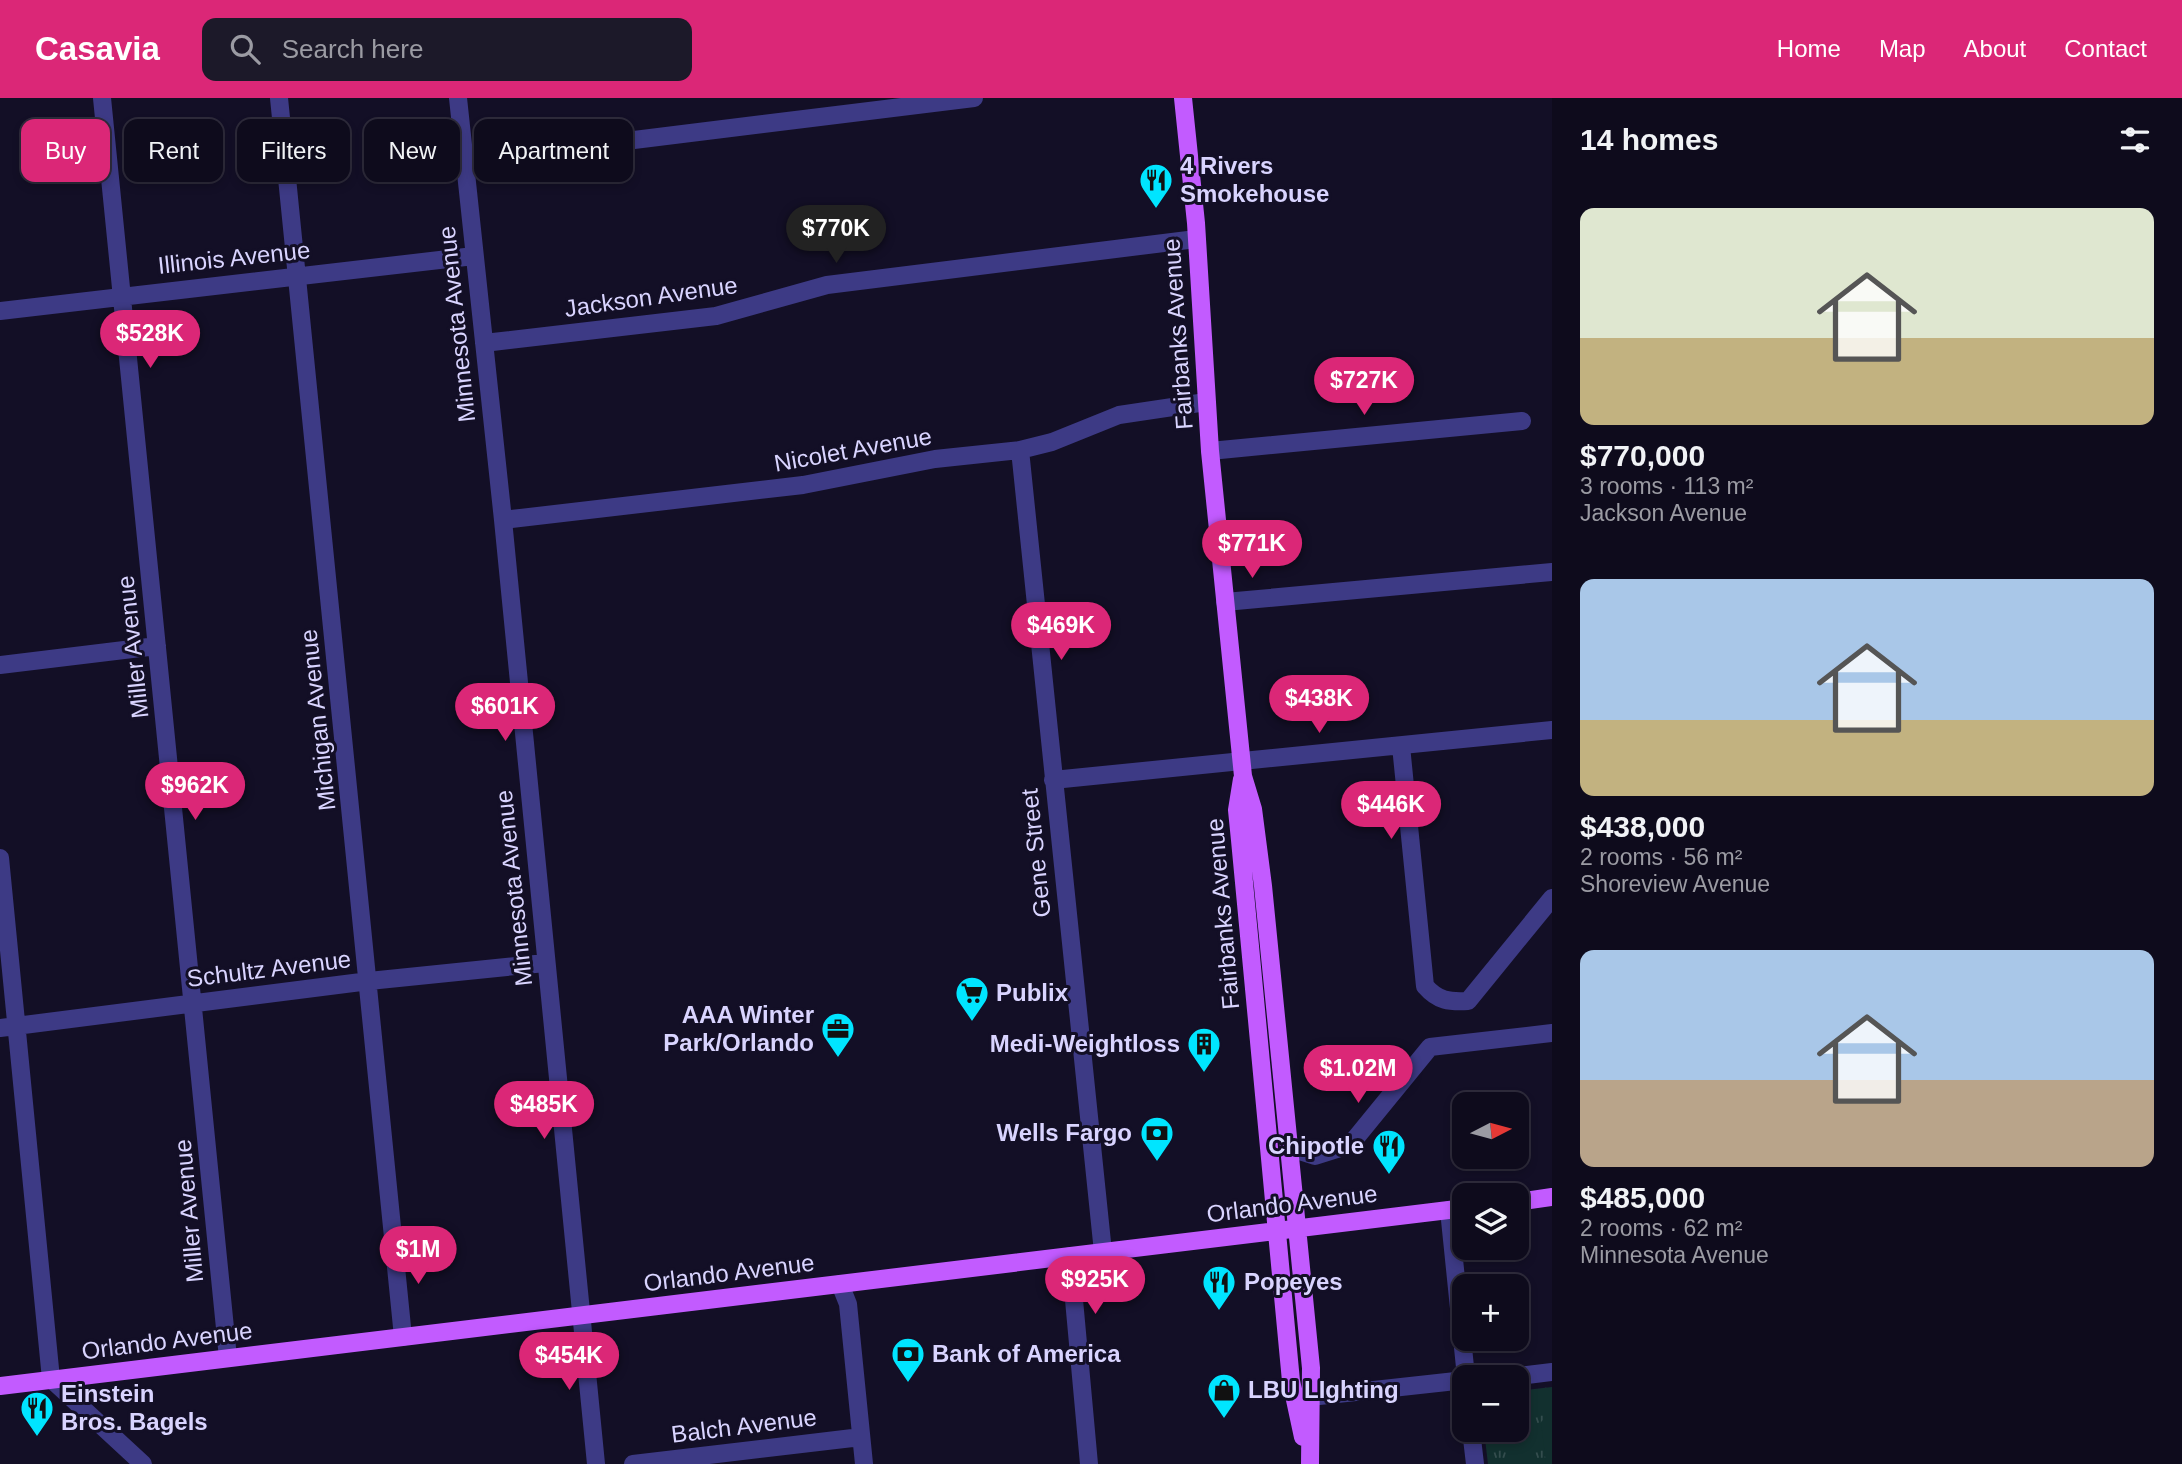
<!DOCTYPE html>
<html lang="en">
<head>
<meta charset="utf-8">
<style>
	:root { --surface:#0e0b1c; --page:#1c1929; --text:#f1f3f6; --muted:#9b9ba3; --line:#2e2b3b; --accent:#db2777 }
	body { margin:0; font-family:Helvetica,sans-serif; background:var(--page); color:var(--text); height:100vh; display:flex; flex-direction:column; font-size:26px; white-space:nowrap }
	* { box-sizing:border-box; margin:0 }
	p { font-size:23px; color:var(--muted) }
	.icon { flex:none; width:38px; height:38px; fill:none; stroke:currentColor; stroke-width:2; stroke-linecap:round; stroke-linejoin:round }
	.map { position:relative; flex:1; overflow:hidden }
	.side { display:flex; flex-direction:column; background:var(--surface); width:630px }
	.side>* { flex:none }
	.top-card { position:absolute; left:21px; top:21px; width:665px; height:63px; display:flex; gap:14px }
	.needle { width:46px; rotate:84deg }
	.buttons { position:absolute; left:1452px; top:994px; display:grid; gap:14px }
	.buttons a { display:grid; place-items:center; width:77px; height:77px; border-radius:14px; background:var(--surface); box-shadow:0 4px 10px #0003,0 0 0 2px var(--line); font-size:35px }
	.price { position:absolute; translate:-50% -60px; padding:0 16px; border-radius:24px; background:var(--accent); color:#fff; font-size:23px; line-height:46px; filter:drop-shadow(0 2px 4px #0008) }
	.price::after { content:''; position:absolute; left:50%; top:42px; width:21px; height:16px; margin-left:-10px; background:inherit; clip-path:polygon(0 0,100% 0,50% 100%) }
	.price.on { background:#222; color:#fff }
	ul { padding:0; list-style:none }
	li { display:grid; align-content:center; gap:14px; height:371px; padding:0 28px }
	li span { display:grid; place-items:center; height:217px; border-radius:14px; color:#555 }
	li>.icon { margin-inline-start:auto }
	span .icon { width:126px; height:126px; fill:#fffc; stroke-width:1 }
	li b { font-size:30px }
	h2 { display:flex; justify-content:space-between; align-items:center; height:84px; padding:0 28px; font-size:30px }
	.chip { padding:0 24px; border-radius:14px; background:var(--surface); box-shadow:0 4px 10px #0003,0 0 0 2px var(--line); font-size:24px; line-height:63px }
	.chip.on { background:var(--accent); color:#fff }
	header { display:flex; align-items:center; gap:42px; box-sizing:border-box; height:98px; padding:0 35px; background:var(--accent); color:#fff }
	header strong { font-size:33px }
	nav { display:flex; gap:38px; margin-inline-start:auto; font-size:24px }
	.search { width:490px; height:63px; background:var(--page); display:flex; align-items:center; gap:18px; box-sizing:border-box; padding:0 24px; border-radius:14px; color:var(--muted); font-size:26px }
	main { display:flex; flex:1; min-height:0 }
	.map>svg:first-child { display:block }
	.park { fill:url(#park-tufts) }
	.pitch { fill:#12302f }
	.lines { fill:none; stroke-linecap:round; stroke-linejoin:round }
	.minor { stroke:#3d3a85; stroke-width:18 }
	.major { stroke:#c25bff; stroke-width:18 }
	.labels { text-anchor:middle; stroke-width:6; stroke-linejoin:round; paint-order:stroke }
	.poi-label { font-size:24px; font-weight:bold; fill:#d9d4ff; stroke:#130f26; text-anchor:start }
	.street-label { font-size:24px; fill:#d9d4ff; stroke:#130f26 }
</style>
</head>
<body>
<header>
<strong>Casavia</strong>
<div class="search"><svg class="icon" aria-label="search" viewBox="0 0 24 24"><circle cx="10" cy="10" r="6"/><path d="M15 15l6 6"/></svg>Search here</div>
<nav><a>Home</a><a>Map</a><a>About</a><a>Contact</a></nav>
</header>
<main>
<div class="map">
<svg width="1552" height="1366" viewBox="0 0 1552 1366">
	<defs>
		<pattern id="park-tufts" width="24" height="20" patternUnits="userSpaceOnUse" patternTransform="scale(1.75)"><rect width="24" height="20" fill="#12302f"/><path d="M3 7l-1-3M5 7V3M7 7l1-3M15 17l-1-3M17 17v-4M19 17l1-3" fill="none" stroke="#344d4e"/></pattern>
	</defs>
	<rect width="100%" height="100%" fill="#130f26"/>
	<path class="park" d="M 1552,1289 L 1552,1366 L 1488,1366 L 1484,1332 L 1517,1332 L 1517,1293 Z"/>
	<path class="pitch" d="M 1552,1313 L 1552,1366 L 1546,1366 L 1541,1324 Z"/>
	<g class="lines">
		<path class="minor" d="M 102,0 L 228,1260
			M 279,0 L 403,1239
			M 458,0 L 503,422 L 596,1366
			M 464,63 L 974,0
			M 0,213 L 474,158
			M 484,245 L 716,218 L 827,187 L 1196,141
			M 1020,352 L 1103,1154
			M 1210,353 L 1522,323
			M 503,422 L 803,387 L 935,361 L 1020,352 L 1052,344 L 1119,317 L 1206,304
			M 1225,504 L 1552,474
			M 0,567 L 157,548
			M 1401,648 L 1425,888 C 1438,903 1449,904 1468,903 L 1552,800
			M 1053,682 L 1552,632
			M 0,760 L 51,1281 L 143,1366
			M 0,930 L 369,883 L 545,865
			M 1290,1050 L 1315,1058 L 1350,1047 L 1430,949 L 1552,935
			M 1449,1112 L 1466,1279
			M 1070,1158 L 1089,1366
			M 840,1186 L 848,1206 L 864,1366
			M 1511,1279 L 1552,1274
			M 1310,1299 L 1465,1282
			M 1471,1332 L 1475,1366
			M 633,1366 L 861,1339"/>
		<path class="major" d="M 1183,0 L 1196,125 L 1210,353 L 1243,678 L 1253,711 L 1263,788 L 1311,1270 L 1310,1366
			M 1242,681 L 1237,712 L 1240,742 L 1291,1283 L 1303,1339
			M 1517,1104 L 1552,1099
			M 0,1288 L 1465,1110"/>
	</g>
	<defs>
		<symbol id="restaurant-pin" viewBox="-11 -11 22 30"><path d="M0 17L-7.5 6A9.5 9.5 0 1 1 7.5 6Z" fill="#00e5ff" stroke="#130f26"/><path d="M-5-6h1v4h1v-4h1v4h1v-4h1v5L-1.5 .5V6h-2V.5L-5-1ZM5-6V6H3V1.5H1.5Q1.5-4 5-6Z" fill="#111"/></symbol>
		<symbol id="supermarket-pin" viewBox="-11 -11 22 30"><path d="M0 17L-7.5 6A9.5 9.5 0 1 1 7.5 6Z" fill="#00e5ff" stroke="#130f26"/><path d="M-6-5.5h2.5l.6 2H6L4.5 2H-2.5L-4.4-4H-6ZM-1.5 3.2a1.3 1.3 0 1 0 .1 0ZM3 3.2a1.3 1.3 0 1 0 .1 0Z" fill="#111"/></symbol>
		<symbol id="office-pin" viewBox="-11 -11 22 30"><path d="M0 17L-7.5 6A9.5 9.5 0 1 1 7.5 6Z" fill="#00e5ff" stroke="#130f26"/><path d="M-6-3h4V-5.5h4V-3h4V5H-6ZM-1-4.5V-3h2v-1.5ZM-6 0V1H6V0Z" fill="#111"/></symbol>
		<symbol id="building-pin" viewBox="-11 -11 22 30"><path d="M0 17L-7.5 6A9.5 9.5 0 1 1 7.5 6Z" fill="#00e5ff" stroke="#130f26"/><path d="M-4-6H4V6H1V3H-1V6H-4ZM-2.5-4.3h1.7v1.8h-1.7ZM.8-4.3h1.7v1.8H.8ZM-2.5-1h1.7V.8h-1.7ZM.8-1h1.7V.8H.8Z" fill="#111"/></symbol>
		<symbol id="bank-pin" viewBox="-11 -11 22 30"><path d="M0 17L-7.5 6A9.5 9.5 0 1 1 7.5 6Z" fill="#00e5ff" stroke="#130f26"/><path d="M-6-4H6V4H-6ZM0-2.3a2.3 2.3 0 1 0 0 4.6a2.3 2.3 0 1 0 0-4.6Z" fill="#111"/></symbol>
		<symbol id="shop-pin" viewBox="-11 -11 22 30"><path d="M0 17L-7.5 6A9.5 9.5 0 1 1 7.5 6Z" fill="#00e5ff" stroke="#130f26"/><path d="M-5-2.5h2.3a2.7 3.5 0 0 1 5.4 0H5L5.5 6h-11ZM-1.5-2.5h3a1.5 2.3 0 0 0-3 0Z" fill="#111"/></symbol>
	</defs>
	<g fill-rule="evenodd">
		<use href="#restaurant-pin" x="1137" y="63" width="38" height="52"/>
		<use href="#supermarket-pin" x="953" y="876" width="38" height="52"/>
		<use href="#office-pin" x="819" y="912" width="38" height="52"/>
		<use href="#building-pin" x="1185" y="927" width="38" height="52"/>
		<use href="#bank-pin" x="1138" y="1016" width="38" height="52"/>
		<use href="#restaurant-pin" x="1370" y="1029" width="38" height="52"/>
		<use href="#restaurant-pin" x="1200" y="1165" width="38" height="52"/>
		<use href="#bank-pin" x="889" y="1237" width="38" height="52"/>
		<use href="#shop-pin" x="1205" y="1273" width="38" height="52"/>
		<use href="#restaurant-pin" x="18" y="1291" width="38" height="52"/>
	</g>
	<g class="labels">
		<g class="poi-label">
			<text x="1180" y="76">4 Rivers<tspan x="1180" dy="28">Smokehouse</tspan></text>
			<text x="996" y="903">Publix</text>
			<text x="814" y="925" text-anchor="end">AAA Winter<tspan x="814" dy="28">Park/Orlando</tspan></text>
			<text x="1180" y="954" text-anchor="end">Medi-Weightloss</text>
			<text x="1132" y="1043" text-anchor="end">Wells Fargo</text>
			<text x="1364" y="1056" text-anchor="end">Chipotle</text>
			<text x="1244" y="1192">Popeyes</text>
			<text x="932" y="1264">Bank of America</text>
			<text x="1248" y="1300">LBU LIghting</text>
			<text x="61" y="1304">Einstein<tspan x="61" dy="28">Bros. Bagels</tspan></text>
		</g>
		<g class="street-label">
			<text transform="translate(234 160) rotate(-6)" y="8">Illinois Avenue</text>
			<text transform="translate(651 199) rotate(-8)" y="8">Jackson Avenue</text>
			<text transform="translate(457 226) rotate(-96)" y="8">Minnesota Avenue</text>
			<text transform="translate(1178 236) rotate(-94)" y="8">Fairbanks Avenue</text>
			<text transform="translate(853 352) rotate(-10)" y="8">Nicolet Avenue</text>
			<text transform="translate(133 549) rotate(-96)" y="8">Miller Avenue</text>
			<text transform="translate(318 622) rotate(-96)" y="8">Michigan Avenue</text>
			<text transform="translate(1036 755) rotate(-96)" y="8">Gene Street</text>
			<text transform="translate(514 790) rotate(-96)" y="8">Minnesota Avenue</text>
			<text transform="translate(1223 816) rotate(-95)" y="8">Fairbanks Avenue</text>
			<text transform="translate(269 871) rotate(-7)" y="8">Schultz Avenue</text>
			<text transform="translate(1292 1106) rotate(-7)" y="8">Orlando Avenue</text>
			<text transform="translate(189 1113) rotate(-95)" y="8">Miller Avenue</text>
			<text transform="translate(729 1175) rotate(-7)" y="8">Orlando Avenue</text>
			<text transform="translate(167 1243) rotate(-7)" y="8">Orlando Avenue</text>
			<text transform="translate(744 1328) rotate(-7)" y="8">Balch Avenue</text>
		</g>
	</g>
</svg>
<div class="buttons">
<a><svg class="needle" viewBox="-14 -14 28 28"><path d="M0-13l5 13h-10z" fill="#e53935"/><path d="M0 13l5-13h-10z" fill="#9b9ba3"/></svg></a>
<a><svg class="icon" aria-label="layers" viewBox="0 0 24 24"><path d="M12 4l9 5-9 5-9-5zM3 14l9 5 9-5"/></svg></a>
<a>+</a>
<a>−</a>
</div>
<b class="price on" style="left:836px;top:167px">$770K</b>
<b class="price" style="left:150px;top:272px">$528K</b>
<b class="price" style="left:1364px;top:319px">$727K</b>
<b class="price" style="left:1252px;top:482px">$771K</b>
<b class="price" style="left:1061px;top:564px">$469K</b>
<b class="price" style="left:1319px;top:637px">$438K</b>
<b class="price" style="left:505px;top:645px">$601K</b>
<b class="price" style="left:195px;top:724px">$962K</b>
<b class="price" style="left:1391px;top:743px">$446K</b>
<b class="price" style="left:1358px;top:1007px">$1.02M</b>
<b class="price" style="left:544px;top:1043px">$485K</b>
<b class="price" style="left:418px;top:1188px">$1M</b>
<b class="price" style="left:1095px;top:1218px">$925K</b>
<b class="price" style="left:569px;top:1294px">$454K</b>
<div class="top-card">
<a class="chip on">Buy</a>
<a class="chip">Rent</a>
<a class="chip">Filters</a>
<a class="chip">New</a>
<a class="chip">Apartment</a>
</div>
</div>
<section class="side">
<h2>14 homes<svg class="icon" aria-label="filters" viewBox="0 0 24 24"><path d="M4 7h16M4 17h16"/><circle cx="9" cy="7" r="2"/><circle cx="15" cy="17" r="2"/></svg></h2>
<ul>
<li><span style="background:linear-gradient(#dfe7d0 60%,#c2b280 0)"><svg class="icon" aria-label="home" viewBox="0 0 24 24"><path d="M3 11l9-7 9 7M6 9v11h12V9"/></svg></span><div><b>$770,000</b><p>3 rooms · 113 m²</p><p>Jackson Avenue</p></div></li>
<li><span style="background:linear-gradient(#a9c7e8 65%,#c2b280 0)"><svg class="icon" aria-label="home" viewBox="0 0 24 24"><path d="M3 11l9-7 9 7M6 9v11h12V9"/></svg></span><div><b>$438,000</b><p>2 rooms · 56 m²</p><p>Shoreview Avenue</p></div></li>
<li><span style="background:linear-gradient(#a9c7e8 60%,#b9a48a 0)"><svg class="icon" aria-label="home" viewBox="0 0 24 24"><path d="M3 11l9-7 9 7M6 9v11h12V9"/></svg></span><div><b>$485,000</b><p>2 rooms · 62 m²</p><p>Minnesota Avenue</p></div></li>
</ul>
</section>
</main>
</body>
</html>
